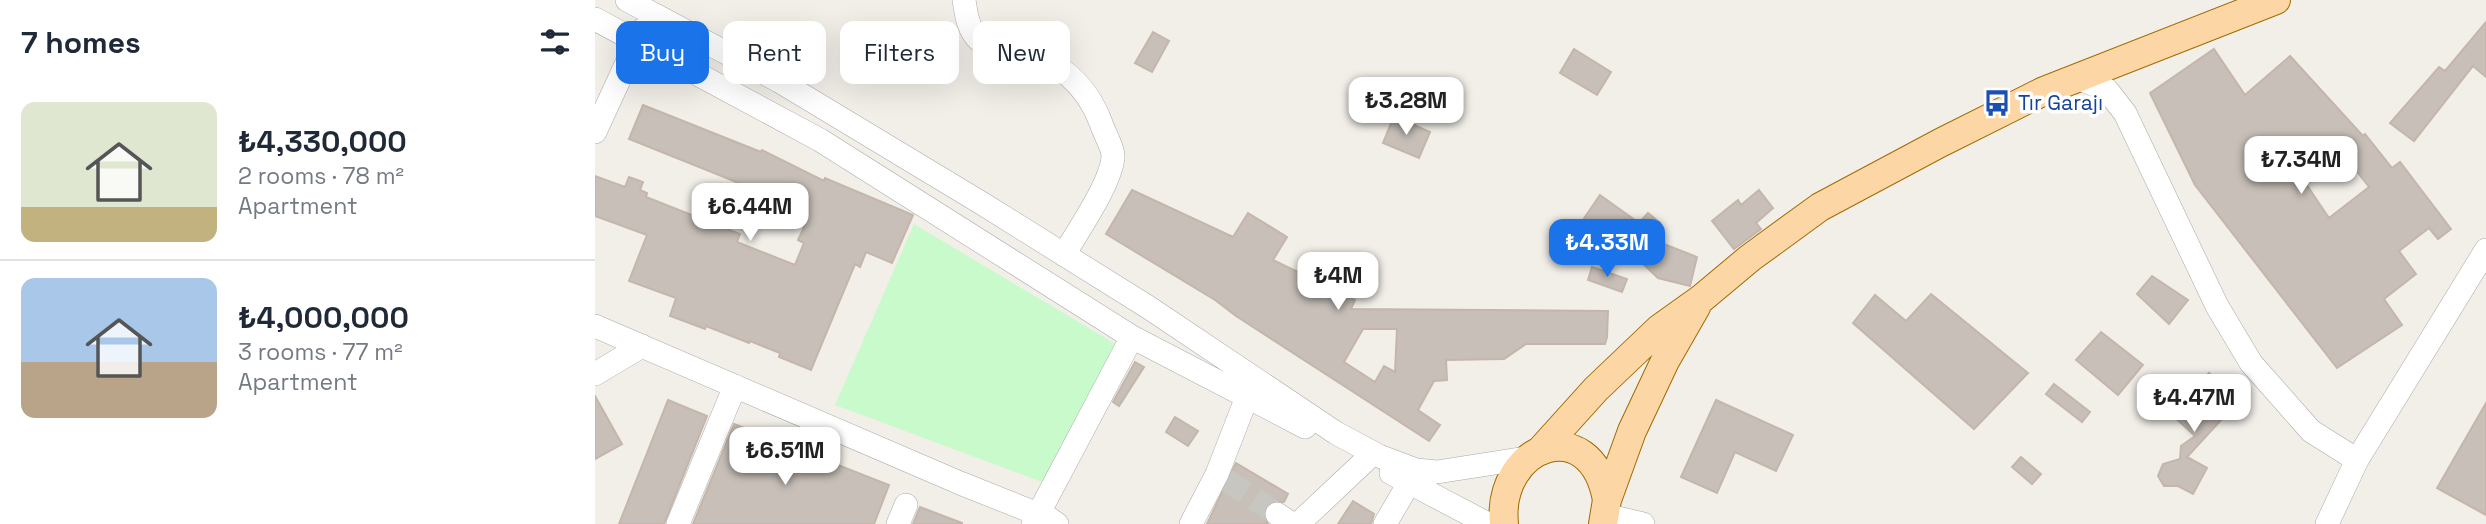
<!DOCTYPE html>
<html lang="en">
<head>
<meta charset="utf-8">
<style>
	:root { --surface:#fff; --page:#f2f2f3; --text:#1f2937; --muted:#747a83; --line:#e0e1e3; --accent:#1a73e8 }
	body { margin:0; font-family:"Space Grotesk",sans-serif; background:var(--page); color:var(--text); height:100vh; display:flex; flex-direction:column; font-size:26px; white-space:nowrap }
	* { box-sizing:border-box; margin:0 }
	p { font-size:23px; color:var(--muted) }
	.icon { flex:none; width:38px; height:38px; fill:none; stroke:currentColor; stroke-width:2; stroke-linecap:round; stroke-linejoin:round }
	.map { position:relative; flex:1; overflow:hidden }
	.details { display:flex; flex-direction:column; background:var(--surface); width:595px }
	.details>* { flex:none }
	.hud { position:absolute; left:21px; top:21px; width:665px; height:63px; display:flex; gap:14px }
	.price { position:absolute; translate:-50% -60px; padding:0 16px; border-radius:14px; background:#fff; color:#222; font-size:23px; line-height:46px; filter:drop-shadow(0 2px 4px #0008) }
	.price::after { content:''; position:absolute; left:50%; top:42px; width:21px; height:16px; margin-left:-10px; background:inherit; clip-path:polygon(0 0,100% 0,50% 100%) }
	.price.selected { background:var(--accent); color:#fff }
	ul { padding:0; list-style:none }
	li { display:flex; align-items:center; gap:21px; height:175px; padding:0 21px }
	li+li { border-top:2px solid var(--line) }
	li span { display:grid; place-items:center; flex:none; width:196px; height:140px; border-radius:14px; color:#555 }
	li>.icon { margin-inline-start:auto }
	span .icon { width:84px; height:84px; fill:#fffc; stroke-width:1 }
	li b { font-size:30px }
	h2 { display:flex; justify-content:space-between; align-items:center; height:84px; padding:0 21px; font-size:30px }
	.chip { padding:0 24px; border-radius:14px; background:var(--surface); box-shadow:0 7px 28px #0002; font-size:24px; line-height:63px }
	.chip.selected { background:var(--accent); color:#fff }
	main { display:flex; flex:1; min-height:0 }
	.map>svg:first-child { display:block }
	.park { fill:#c8facc }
	.building { fill:#c7bfb8; stroke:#c4b6ab; stroke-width:2; fill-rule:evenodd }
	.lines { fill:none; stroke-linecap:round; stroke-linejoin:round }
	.minor-tunnel { stroke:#c8c6c1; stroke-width:23; stroke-dasharray:23 11; stroke-linecap:butt }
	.minor-casing { stroke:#a9a9a9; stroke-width:24 }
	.major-casing { stroke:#a06b00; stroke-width:30 }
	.minor { stroke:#fff; stroke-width:23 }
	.major { stroke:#fcd6a4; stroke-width:28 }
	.labels { text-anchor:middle; stroke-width:7; stroke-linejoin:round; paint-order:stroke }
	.transit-label { font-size:21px; fill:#164399; stroke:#fff; text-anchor:start }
</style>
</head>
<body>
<main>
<section class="details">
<h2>7 homes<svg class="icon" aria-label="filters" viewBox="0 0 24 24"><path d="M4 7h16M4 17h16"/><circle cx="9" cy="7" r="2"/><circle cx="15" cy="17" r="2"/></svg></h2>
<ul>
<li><span style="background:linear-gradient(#dfe7d0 75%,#c2b280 0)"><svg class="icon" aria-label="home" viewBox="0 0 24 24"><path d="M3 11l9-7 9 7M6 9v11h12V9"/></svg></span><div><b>₺4,330,000</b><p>2 rooms · 78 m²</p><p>Apartment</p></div></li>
<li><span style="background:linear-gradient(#a9c7e8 60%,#b9a48a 0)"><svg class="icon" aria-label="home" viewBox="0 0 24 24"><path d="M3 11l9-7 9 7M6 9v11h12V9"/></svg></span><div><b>₺4,000,000</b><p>3 rooms · 77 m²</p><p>Apartment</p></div></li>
</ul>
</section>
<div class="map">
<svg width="1891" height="524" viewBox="0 0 1891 524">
	<rect width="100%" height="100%" fill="#f2efe9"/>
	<path class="park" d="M 319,224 L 524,346 L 455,485 L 240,405 Z"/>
	<path class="building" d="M 1891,22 L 1891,77 L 1878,66 L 1819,141 L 1795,123 L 1844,67 L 1850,71 Z
		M 558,32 L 574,41 L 557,72 L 540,63 Z
		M 979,49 L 1016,72 L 1002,95 L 965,73 Z
		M 1619,49 L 1650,95 L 1695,56 L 1768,136 L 1770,134 L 1797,168 L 1805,162 L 1856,229 L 1843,239 L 1834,228 L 1804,251 L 1821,274 L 1789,299 L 1807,325 L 1742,368 L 1600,185 L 1555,93 ZM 1736,138 L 1774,187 L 1734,218 L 1697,163 Z
		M 48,105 L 166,152 L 167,150 L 229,181 L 230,178 L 318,215 L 297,263 L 271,252 L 265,267 L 260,264 L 216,370 L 184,357 L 185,353 L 155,341 L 154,343 L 111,326 L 110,329 L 75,316 L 81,298 L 34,281 L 52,235 L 0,216 L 0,176 L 30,187 L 34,177 L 48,182 L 45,190 L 52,193 L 51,197 L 145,234 L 142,242 L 200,265 L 209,243 L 203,240 L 210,225 L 187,209 L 189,206 L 139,181 L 34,139 Z
		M 799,116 L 835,132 L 824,158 L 788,143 Z
		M 537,190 L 638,237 L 653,213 L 692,237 L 678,260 L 760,300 L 756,309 L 1013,311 L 1012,337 L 1010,344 L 931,344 L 909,359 L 851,360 L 852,380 L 839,381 L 823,410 L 845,425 L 834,441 L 641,316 L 620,300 L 511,234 ZM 768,329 L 802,329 L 800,372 L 789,366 L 780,382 L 749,362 Z
		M 1164,190 L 1178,208 L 1161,223 L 1166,229 L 1139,249 L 1117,221 L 1143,200 L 1146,205 Z
		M 1005,195 L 1044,223 L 1053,213 L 1065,223 L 1056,239 L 1102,257 L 1095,286 L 1063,278 L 1022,239 L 1020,242 L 988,220 Z
		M 997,267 L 1032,279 L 1027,292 L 993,280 Z
		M 1557,276 L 1593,300 L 1574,324 L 1542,294 Z
		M 1336,294 L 1433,373 L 1379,429 L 1258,323 L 1280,295 L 1311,321 Z
		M 1506,332 L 1548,365 L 1523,395 L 1481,360 Z
		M 540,362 L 549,367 L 524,406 L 518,402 Z
		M 1614,373 L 1632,390 L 1616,408 L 1627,419 L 1592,457 L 1612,468 L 1598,494 L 1583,486 L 1569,486 L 1563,476 L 1568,464 L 1585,459 L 1586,446 L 1600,436 L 1576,414 Z
		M 1459,384 L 1495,412 L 1487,422 L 1451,394 Z
		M 0,396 L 27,444 L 0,459 Z
		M 73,400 L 112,416 L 69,524 L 24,524 Z
		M 1121,400 L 1198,435 L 1181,471 L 1140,452 L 1122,493 L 1086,477 Z
		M 1891,403 L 1891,515 L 1842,488 Z
		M 580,417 L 603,431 L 593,446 L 571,432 Z
		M 139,424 L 294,485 L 279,524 L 98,524 Z
		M 1426,457 L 1446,474 L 1437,484 L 1417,467 Z
		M 641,463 L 693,494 L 689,502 L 676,501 L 671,506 L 668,514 L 673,524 L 612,524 Z
		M 758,501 L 779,514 L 776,524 L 743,524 Z
		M 325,507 L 367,523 L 367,524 L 318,524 Z"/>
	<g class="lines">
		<path class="minor-tunnel" d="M 631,480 L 682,514"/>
		<defs>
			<path id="minor" d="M 32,0 L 184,81 L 388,204 L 553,307 L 741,433 L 784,456 L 821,470 L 842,472 L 931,458
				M 369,0 C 371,13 373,30 384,40 C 394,48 408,47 420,50 C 461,59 491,83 506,123 C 509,133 519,149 518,158 C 515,185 483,230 469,255
				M 0,19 L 225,140 L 537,337 L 710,427
				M 1483,78 L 1512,90 L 1530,113 L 1622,306 L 1656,363 L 1716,431 L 1762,460 L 1891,250
				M 0,132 L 47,30
				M 0,326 L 365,483 L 455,519 L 462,524
				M 0,374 L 47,346
				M 796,473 L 893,524
				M 682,514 L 697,524
				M 1010,515 L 1048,524
				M 83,524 L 140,386
				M 303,524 L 311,505
				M 438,524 L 537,337
				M 596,524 L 622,474 L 652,397
				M 703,524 L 771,460
				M 790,524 L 814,483
				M 1732,524 L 1762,460"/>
			<path id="major" d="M 945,451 L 1001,389 L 1064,329 L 1106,299 L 1155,258 L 1225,207 L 1345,143 L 1449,91 L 1681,0
				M 909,524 C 901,445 996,410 1012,500
				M 1008,524 L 1012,500 L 1037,431 L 1070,361 L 1101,307"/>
		</defs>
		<use href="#minor" class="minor-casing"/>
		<use href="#major" class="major-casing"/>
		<use href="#minor" class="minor"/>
		<use href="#major" class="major"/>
	</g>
	<defs>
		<symbol id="bus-bare" viewBox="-9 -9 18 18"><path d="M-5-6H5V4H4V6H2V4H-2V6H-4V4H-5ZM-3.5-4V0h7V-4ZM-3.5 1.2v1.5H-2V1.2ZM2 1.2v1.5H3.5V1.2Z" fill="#1a4fb4" stroke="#fff" stroke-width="2.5" paint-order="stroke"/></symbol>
	</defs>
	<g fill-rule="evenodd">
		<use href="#bus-bare" x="1383" y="84" width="38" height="38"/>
	</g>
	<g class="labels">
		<g class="transit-label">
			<text x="1423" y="110">Tır Garajı</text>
		</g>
	</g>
</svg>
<b class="price" style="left:811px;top:137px">₺3.28M</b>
<b class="price" style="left:1706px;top:196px">₺7.34M</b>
<b class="price" style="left:155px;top:243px">₺6.44M</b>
<b class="price selected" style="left:1012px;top:279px">₺4.33M</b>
<b class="price" style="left:743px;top:312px">₺4M</b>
<b class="price" style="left:1599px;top:434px">₺4.47M</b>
<b class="price" style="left:190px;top:487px">₺6.51M</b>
<div class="hud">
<a class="chip selected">Buy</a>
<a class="chip">Rent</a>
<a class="chip">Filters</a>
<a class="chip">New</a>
</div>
</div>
</main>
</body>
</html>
